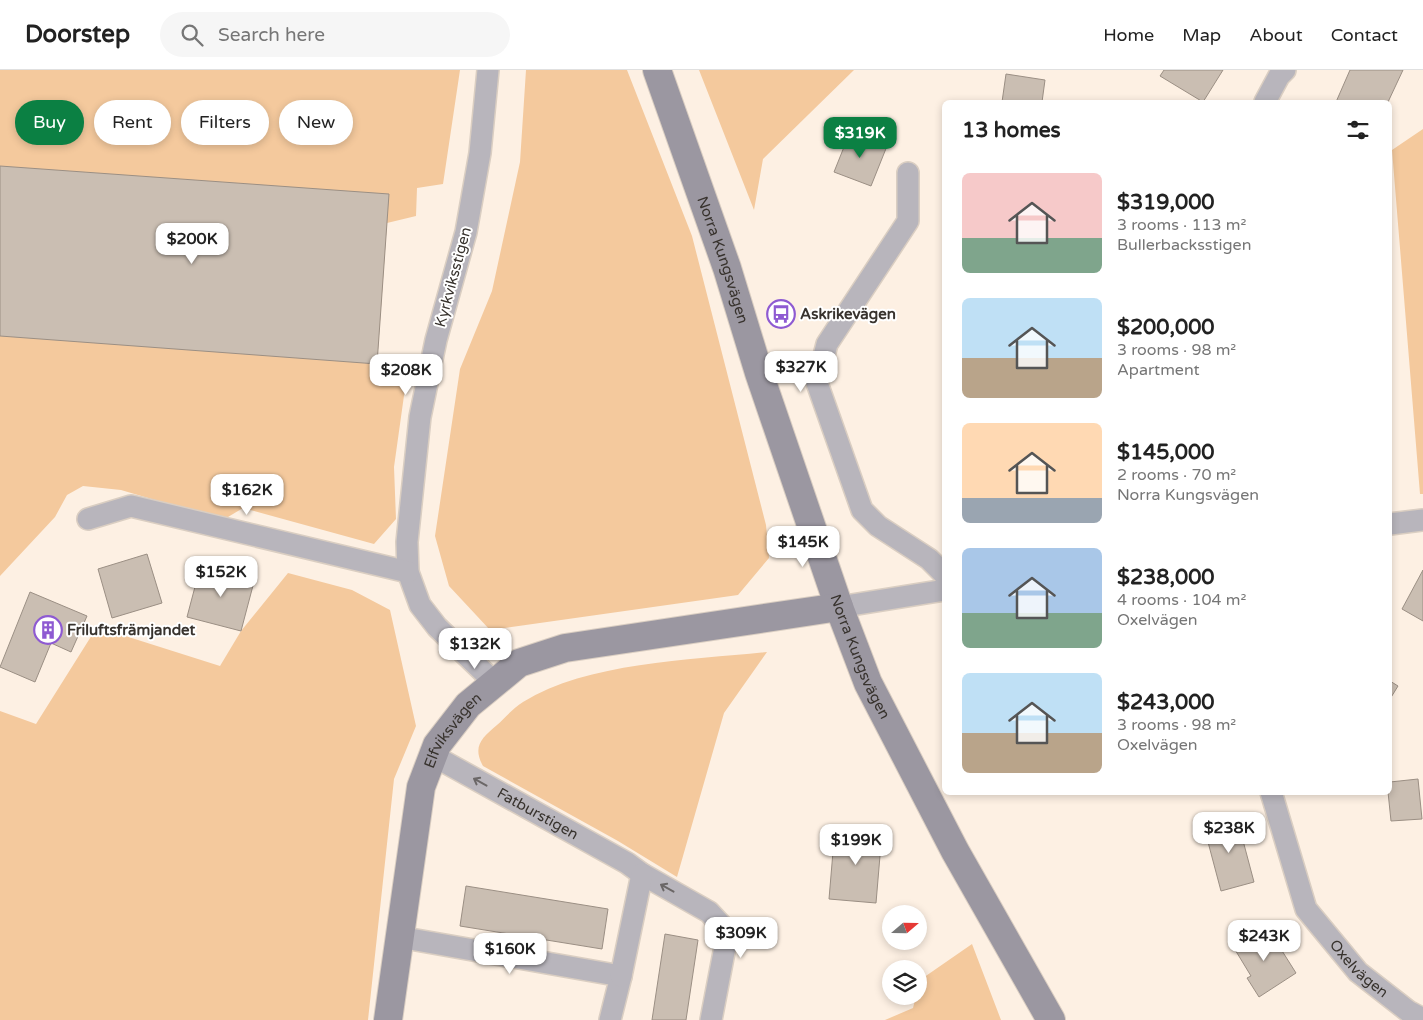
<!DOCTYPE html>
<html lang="en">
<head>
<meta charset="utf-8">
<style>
	:root { --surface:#fff; --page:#f6f6f6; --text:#222; --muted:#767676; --line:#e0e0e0; --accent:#0b8043 }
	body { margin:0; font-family:"Varela Round",sans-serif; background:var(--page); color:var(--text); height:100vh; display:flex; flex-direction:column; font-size:19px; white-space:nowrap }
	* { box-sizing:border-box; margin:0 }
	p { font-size:16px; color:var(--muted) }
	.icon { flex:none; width:28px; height:28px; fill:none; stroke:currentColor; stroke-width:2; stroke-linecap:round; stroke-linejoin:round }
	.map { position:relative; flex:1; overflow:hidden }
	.side { position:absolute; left:942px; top:30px; width:450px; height:695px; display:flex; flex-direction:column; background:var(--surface); border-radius:8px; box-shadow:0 2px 8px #0003 }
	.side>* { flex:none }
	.guide { position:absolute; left:15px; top:30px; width:475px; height:45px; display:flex; gap:10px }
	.needle { width:32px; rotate:70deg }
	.fabs { position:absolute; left:882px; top:835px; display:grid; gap:10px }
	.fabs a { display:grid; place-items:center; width:45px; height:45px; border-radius:50%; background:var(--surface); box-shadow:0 2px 8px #0003; font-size:25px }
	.price { position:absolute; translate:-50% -42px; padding:0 11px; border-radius:10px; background:#fff; color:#222; font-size:16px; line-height:32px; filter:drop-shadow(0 1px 2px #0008) }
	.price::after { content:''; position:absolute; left:50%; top:30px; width:15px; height:11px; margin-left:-8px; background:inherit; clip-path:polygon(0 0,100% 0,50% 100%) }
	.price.current { background:var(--accent); color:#fff }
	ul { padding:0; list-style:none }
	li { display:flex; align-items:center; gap:15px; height:125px; padding:0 20px }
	li span { display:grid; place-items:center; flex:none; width:140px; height:100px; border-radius:8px; color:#555 }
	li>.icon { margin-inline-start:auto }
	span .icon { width:60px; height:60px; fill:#fffc; stroke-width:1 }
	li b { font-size:21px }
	h2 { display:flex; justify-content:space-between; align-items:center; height:60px; padding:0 20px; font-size:21px }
	.pill { padding:0 18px; border-radius:22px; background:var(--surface); box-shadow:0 2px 8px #0003; font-size:18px; line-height:45px }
	.pill.current { background:var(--accent); color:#fff }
	header { display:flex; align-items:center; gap:30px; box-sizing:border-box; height:70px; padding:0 25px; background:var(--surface); border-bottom:1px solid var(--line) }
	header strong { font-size:24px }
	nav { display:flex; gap:28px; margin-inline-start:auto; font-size:18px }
	.search { width:350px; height:45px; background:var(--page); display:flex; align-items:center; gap:12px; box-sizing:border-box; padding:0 18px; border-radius:28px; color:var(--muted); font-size:19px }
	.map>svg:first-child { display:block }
	.green { fill:#f4c99d }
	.building { fill:#cabeb2; stroke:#9b8f84 }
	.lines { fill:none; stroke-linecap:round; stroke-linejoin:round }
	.street-casing { stroke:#dacec2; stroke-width:24 }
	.secondary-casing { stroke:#dacec2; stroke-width:30 }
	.street { stroke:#b8b5bc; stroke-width:21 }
	.secondary { stroke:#9b97a1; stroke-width:28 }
	.oneway { stroke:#6b6767 }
	.labels { text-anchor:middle; stroke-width:4; stroke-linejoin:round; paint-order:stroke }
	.street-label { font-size:15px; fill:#38332e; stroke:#fff }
	.poi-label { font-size:15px; font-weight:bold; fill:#38332e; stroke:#fff; text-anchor:start }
</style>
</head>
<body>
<header>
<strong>Doorstep</strong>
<div class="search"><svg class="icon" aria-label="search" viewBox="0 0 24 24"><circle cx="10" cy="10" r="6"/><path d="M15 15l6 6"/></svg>Search here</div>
<nav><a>Home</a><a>Map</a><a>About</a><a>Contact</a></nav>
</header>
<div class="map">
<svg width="1423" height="950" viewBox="0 0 1423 950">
	<rect width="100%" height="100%" fill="#fdf0e3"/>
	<path class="green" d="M 0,0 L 460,0 L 443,114 L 417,118 L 416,146 L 387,153 L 377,294 L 408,297 L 394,397 L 396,449 L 374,474 L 243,438 L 223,450 L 121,420 L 83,416 L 67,425 L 55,447 L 0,506 Z
		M 526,0 L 627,0 L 692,166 L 766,455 L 769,488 L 738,525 L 490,560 L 449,516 L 435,466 L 460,299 L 492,221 L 520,92 Z
		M 699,0 L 854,0 L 763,89 L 754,140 Z
		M 1423,59 L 1423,424 L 1420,424 L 1392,80 Z
		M 288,503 L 352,520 L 390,540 L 416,656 L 394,709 L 368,950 L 0,950 L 0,641 L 36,654 L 97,557 L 220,596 L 241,561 Z
		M 767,582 L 724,643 L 677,807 L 618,771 L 483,696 C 472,676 482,668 497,655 C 505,648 513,638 523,632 C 588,592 692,590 767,582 Z
		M 972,874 L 1001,950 L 885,950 L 913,938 L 916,926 L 919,926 L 920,910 Z"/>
	<path class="building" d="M 1164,0 L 1223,0 L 1203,32 L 1160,6 Z
		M 1350,0 L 1403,0 L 1388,32 L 1336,32 Z
		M 1006,4 L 1045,10 L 1042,32 L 1002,32 Z
		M 850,62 L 887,76 L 871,116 L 834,102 Z
		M 0,96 L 389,124 L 377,294 L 0,266 Z
		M 147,484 L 162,533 L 112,548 L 98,499 Z
		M 201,494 L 255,508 L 241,561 L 187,547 Z
		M 1423,500 L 1423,551 L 1402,539 Z
		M 30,522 L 87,546 L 71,582 L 51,573 L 35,612 L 0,597 Z
		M 1390,611 L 1398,616 L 1390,629 Z
		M 1418,709 L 1422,749 L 1391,751 L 1388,722 L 1390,712 Z
		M 1237,748 L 1254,812 L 1221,821 L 1204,757 Z
		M 835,758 L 882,762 L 876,833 L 829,829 Z
		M 466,816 L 608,839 L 602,879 L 460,856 Z
		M 1267,857 L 1296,903 L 1259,927 L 1247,908 L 1251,906 L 1234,878 Z
		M 665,864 L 698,870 L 686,950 L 652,950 Z"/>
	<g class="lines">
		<defs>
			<g id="street">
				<path d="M 488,0 L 480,83 L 466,162 L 436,270 L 420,347 L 407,472 L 408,502 L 420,535 L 437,557 L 494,612"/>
				<path d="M 1265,32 L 1279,6 L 1285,0"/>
				<path d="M 908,103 L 908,151 L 827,274 L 817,313 L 862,440 L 878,456 L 929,489 L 945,505"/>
				<path d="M 88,449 L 131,436 L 408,502"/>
				<path d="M 1390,454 L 1423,450"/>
				<path d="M 839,537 L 945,520"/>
				<path id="s1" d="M 432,685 L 627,793 L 642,804 L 709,842 L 722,856 L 725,877 L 711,950"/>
				<path id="s2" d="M 1271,722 L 1306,839 L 1358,902 L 1408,941 L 1423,949"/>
				<path d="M 399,867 L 621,906 L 610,950"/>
				<path d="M 621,906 L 642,804"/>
			</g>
			<g id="secondary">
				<path id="s3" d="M 657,0 L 727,198 L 759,303 L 839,537 L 868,613 L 955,781 L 1051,950"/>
				<path id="s4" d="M 388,950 L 421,717 L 437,675 L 468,635 L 519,593 L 565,578 L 839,537"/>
			</g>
		</defs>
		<use href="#street" class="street-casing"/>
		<use href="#secondary" class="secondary-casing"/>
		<use href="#street" class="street"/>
		<use href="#secondary" class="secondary"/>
	</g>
	<defs><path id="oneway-shaft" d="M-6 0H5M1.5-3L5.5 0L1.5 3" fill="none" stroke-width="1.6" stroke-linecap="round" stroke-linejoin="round" transform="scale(1.25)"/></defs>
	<g class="oneway">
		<use href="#oneway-shaft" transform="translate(480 712) rotate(-151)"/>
		<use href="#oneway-shaft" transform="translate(667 818) rotate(-151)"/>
	</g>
	<defs>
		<symbol id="bus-ring" viewBox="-11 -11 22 22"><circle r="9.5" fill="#fff" stroke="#8e5ad2" stroke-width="1.5"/><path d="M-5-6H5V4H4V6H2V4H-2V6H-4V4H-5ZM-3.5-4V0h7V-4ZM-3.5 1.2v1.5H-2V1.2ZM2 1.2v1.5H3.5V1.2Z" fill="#8e5ad2"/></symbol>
		<symbol id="building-ring" viewBox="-11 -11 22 22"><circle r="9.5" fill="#fff" stroke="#8e5ad2" stroke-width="1.5"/><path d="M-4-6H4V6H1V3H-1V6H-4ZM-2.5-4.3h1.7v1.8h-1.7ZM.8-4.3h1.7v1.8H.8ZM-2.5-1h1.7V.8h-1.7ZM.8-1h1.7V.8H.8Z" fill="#8e5ad2"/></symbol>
	</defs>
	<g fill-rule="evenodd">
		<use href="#bus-ring" x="765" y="228" width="32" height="32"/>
		<use href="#building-ring" x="32" y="544" width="32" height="32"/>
	</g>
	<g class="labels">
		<g class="street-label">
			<text dy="5" stroke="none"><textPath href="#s3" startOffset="201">Norra Kungsvägen</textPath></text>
			<text transform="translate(453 207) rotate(-75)" y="5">Kyrkviksstigen</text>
			<text dy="5" stroke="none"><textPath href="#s3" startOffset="621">Norra Kungsvägen</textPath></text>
			<text dy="5" stroke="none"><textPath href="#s4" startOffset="301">Elfviksvägen</textPath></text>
			<text dy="5" stroke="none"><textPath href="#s1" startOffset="121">Fatburstigen</textPath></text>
			<text dy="5" stroke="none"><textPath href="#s2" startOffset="202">Oxelvägen</textPath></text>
		</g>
		<g class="poi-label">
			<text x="800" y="249">Askrikevägen</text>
			<text x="67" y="565">Friluftsfrämjandet</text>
		</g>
	</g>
</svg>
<div class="fabs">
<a><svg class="needle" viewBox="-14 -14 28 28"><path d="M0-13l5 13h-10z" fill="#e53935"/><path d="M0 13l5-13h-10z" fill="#767676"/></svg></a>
<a><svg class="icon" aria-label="layers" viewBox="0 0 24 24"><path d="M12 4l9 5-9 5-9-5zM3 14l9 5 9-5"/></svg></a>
</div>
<b class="price current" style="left:860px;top:89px">$319K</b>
<b class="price" style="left:192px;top:195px">$200K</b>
<b class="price" style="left:801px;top:323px">$327K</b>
<b class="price" style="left:406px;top:326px">$208K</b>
<b class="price" style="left:247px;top:446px">$162K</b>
<b class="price" style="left:803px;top:498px">$145K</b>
<b class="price" style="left:221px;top:528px">$152K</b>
<b class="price" style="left:475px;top:600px">$132K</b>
<b class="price" style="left:1229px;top:784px">$238K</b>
<b class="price" style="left:856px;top:796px">$199K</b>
<b class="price" style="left:741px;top:889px">$309K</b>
<b class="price" style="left:1264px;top:892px">$243K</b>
<b class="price" style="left:510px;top:905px">$160K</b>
<div class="guide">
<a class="pill current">Buy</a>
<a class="pill">Rent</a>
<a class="pill">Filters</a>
<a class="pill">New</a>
</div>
<section class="side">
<h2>13 homes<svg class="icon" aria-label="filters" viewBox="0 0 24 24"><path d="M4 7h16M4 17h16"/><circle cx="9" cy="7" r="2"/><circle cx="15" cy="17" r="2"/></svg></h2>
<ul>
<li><span style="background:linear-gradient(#f6c9c9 65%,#7fa58c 0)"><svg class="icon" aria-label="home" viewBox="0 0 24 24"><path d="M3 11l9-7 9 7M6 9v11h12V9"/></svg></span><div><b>$319,000</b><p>3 rooms · 113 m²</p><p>Bullerbacksstigen</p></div></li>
<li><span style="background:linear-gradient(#bfe0f5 60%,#b9a48a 0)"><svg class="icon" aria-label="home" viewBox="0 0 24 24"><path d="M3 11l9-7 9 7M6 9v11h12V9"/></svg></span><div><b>$200,000</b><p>3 rooms · 98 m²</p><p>Apartment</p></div></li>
<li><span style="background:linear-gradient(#ffd9b3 75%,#9aa5b1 0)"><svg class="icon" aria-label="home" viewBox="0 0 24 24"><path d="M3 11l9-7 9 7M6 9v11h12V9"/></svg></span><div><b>$145,000</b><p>2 rooms · 70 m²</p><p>Norra Kungsvägen</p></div></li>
<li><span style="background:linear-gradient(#a9c7e8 65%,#7fa58c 0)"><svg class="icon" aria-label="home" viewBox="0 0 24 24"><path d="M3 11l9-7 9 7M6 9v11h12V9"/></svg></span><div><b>$238,000</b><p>4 rooms · 104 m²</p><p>Oxelvägen</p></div></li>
<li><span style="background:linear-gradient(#bfe0f5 60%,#b9a48a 0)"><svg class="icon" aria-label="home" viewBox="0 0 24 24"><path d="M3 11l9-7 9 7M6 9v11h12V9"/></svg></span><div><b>$243,000</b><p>3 rooms · 98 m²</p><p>Oxelvägen</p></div></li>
</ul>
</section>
</div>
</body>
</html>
